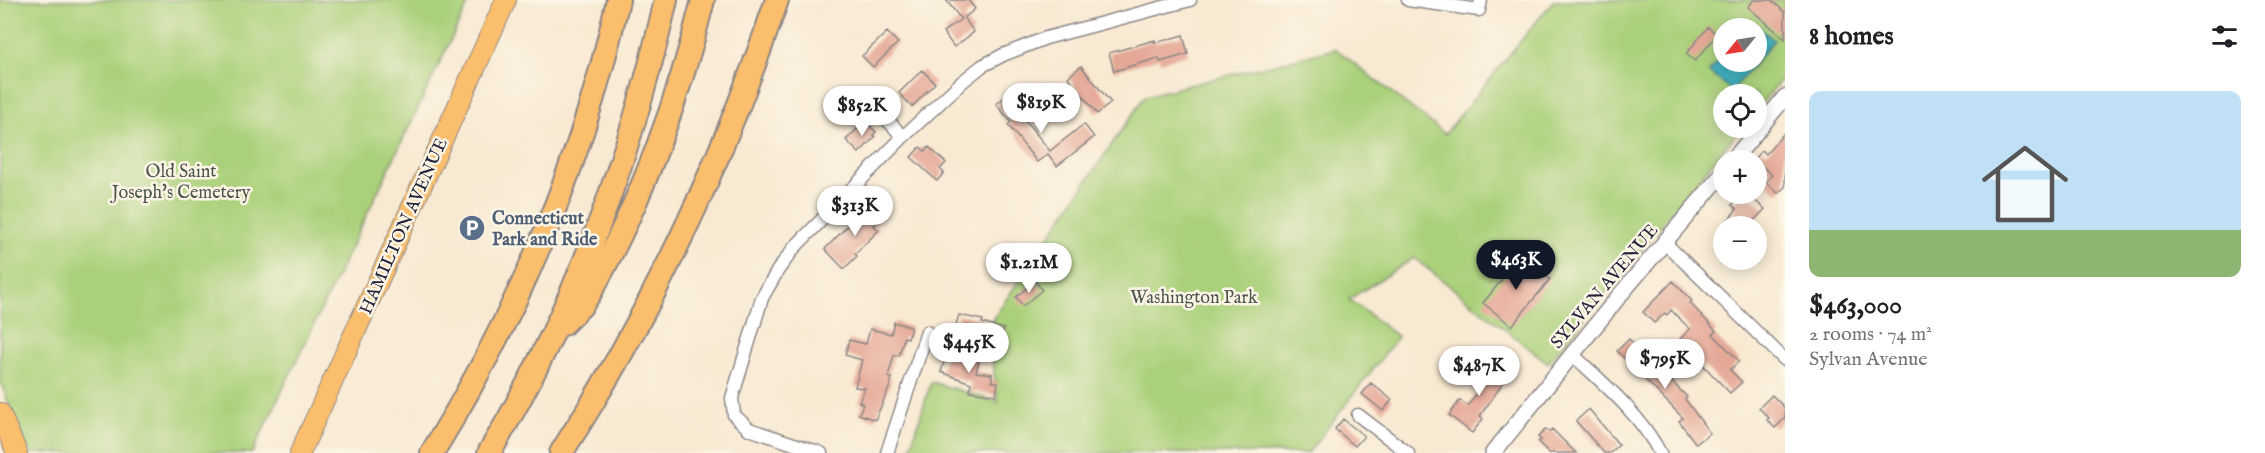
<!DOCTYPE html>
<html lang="en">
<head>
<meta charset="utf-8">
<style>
	:root { --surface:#fff; --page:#f2f2f2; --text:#202124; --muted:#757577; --accent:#111827 }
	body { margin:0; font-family:"IM FELL English",serif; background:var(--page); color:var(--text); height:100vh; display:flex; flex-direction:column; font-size:22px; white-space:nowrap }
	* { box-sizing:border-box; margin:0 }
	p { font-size:20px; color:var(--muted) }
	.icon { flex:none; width:33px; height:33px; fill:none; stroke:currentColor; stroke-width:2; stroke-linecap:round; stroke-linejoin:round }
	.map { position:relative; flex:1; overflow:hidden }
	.sheet { display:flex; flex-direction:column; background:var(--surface); width:480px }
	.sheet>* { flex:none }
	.needle { width:39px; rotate:240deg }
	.buttons { position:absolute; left:1713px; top:18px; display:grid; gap:12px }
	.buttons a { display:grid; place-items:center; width:54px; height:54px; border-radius:50%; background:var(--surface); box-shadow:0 3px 15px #0003; font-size:30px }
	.price { position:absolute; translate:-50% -51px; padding:0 14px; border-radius:21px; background:#fff; color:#222; font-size:20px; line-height:39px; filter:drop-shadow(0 2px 3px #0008) }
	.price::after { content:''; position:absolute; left:50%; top:36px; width:18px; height:14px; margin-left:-9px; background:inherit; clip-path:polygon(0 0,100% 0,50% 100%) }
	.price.selected { background:var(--accent); color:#fff }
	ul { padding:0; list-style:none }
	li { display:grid; align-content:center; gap:12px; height:318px; padding:0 24px }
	li span { display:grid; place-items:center; height:186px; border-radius:12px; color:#555 }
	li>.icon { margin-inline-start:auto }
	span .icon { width:108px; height:108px; fill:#fffc; stroke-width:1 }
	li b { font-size:26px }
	h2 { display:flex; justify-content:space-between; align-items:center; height:72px; padding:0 24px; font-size:26px }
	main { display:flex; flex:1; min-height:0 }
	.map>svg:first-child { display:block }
	.green { fill:#aad07a; stroke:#66795a; stroke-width:1.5; fill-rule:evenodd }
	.water { fill:#41afbd; stroke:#32687c; stroke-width:1.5 }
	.building { fill:#e5a796 }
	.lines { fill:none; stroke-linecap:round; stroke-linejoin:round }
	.minor-casing { stroke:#8d8686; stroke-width:15 }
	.tertiary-casing { stroke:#8d8686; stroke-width:18 }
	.primary-casing { stroke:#8d8686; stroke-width:22 }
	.motorway-casing { stroke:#8d8686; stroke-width:26 }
	.minor { stroke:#fff; stroke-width:12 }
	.tertiary { stroke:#fff; stroke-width:15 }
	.primary { stroke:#fabe6d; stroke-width:20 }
	.motorway { stroke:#fabe6d; stroke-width:22 }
	.labels { text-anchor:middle; stroke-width:5; stroke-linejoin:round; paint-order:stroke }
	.park-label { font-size:18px; fill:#4b564e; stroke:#fcf5e5 }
	.service-label { font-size:18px; font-weight:bold; fill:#4e5e75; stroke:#fcf5e5; text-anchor:start }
	.street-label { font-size:18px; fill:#22223b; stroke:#fcf5e5 }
</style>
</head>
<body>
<main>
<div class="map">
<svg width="1785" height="453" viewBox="0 0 1785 453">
	<rect width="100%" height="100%" fill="#fcf5e5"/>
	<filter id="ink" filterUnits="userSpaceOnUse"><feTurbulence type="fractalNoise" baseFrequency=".0167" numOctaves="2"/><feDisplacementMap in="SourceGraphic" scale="12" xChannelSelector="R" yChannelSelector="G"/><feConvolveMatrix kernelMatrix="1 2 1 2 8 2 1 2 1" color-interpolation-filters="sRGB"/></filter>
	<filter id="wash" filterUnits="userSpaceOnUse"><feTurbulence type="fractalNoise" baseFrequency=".008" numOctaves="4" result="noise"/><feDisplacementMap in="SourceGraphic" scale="24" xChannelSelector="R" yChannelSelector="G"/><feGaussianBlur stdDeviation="1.35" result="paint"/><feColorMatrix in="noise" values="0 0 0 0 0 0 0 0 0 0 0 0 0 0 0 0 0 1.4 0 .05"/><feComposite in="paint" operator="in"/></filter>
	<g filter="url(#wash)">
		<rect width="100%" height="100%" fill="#f8e9d2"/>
		<path class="green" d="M 0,0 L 470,0 L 252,453 L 30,453 L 0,382 Z
			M 1554,0 L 1785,0 L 1785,75 L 1757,109 L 1756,94 L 1724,94 L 1724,128 L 1741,128 L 1548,363 L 1414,258 L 1349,299 L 1398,337 L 1308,453 L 909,453 L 931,382 L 998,402 L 988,326 L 1145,96 L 1336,49 L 1445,134 ZM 1724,28 L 1756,28 L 1756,62 L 1724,62 Z"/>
		<path class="water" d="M 1751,21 L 1774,40 L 1732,91 L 1709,72 L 1723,54 L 1724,62 L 1756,62 L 1756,28 L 1744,28 Z"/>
		<g id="blocks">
			<path class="building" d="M 946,0 L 968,0 L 975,9 L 964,18 L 974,32 L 954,47 L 943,32 L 961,19 Z
				M 1754,0 L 1771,0 L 1785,12 L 1785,39 L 1748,7 Z
				M 1708,27 L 1717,35 L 1695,61 L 1686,54 Z
				M 887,32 L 898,43 L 873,67 L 862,56 Z
				M 1183,35 L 1188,54 L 1160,62 L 1159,58 L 1114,71 L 1109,53 L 1155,40 L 1155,43 Z
				M 1081,66 L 1111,103 L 1097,114 L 1068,77 Z
				M 922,70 L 935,83 L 912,107 L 899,93 Z
				M 1010,93 L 1025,112 L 1021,115 L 1050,151 L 1084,124 L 1094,137 L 1057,166 L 1048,154 L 1037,162 L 1008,125 L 1011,122 L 996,104 Z
				M 865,121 L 876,132 L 873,135 L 875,137 L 859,153 L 846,140 Z
				M 1785,132 L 1785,187 L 1778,193 L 1766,182 L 1772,175 L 1754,159 L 1762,150 L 1766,154 Z
				M 920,147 L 925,151 L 929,147 L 946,163 L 940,169 L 944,173 L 937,181 L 911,157 Z
				M 1742,194 L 1747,194 L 1765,209 L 1749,226 L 1723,226 L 1737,209 L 1732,205 Z
				M 873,203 L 880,206 L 882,210 L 874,226 L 879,230 L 855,254 L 857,256 L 844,269 L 825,249 L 861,212 L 866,218 Z
				M 1521,256 L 1550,279 L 1512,326 L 1483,303 Z
				M 1035,281 L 1042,290 L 1023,306 L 1016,297 Z
				M 1673,281 L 1692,301 L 1690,303 L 1716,331 L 1713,334 L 1739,361 L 1730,370 L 1742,382 L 1730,393 L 1679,340 L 1690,329 L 1671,310 L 1667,315 L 1665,313 L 1654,323 L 1643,312 Z
				M 959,315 L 983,320 L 982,323 L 1004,329 L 1001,339 L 955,327 Z
				M 894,322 L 911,327 L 908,338 L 904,337 L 899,356 L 894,355 L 888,377 L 892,378 L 890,386 L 875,420 L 859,414 L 863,404 L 859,402 L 865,388 L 855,387 L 862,360 L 845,355 L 849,340 L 866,344 L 870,329 L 891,334 Z
				M 1629,339 L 1687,397 L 1685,399 L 1710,433 L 1696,444 L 1679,421 L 1683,418 L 1617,351 Z
				M 947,353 L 979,361 L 976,372 L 992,374 L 992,382 L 998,382 L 996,395 L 970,391 L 971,383 L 941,372 Z
				M 1480,358 L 1507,377 L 1480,416 L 1483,419 L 1472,433 L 1449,415 L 1460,400 L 1468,406 L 1487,378 L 1473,369 Z
				M 1371,383 L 1392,400 L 1383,411 L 1362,394 Z
				M 1772,395 L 1785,408 L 1785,418 L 1775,428 L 1767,420 L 1769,418 L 1759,408 Z
				M 1589,409 L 1619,445 L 1610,453 L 1604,453 L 1576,421 Z
				M 1343,419 L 1364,436 L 1355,446 L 1335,429 Z
				M 1546,429 L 1549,432 L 1552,429 L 1576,453 L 1549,453 L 1538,442 L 1541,440 L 1538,437 Z"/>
		</g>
	</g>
	<g filter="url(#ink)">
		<use href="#blocks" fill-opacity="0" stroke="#8d8686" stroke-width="1.5"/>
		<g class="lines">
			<defs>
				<path id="minor" d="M 1408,0 L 1479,10 L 1481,0
					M 839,95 C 872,96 882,115 903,137
					M 1665,243 L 1785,360
					M 1572,354 C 1604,384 1640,414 1660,453
					M 1358,415 L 1408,453
					M 821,453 L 749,429 L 734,415 L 732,398 L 762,298 L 778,270 L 794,248 L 903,137 L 962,82 L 982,66 L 1003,55 L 1046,38 L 1190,0
					M 887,453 L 927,332"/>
				<path id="tertiary" d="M 1733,160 L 1785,97
					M 1493,453 L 1620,295 L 1724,172"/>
				<path id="primary" d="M 0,413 L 17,453
					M 300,453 L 506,0"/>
				<path id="motorway" d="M 563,324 L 581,306 L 590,293 C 640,205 679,99 703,0
					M 432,453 C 518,313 583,161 618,0
					M 489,453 C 573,313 630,159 666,0
					M 561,453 C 653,311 723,160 777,0"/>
			</defs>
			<use href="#minor" class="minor-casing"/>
			<use href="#tertiary" class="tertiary-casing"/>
			<use href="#primary" class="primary-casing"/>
			<use href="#motorway" class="motorway-casing"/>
			<use href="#minor" class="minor"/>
			<use href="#tertiary" class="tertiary"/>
			<use href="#primary" class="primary"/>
			<use href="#motorway" class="motorway"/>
		</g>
	</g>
	<defs>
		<symbol id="parking-disc" viewBox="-11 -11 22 22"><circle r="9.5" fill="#5c6f8a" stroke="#fcf5e5"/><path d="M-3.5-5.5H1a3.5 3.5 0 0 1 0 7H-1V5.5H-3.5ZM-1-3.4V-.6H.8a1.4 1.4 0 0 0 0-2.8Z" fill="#fff"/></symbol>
	</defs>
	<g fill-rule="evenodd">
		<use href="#parking-disc" x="457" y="213" width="30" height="30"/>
	</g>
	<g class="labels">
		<g class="park-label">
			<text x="181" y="177">Old Saint<tspan x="181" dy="21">Joseph's Cemetery</tspan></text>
			<text x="1194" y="303">Washington Park</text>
		</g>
		<g class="service-label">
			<text x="492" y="224">Connecticut<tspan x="492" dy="21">Park and Ride</tspan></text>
		</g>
		<g class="street-label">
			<text transform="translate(403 226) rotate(-66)" y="6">HAMILTON AVENUE</text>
			<text transform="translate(1604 286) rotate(-50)" y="6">SYLVAN AVENUE</text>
		</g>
	</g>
</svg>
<div class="buttons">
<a><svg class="needle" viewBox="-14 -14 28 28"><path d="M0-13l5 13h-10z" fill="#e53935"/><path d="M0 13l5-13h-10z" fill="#757577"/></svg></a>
<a><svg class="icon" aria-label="locate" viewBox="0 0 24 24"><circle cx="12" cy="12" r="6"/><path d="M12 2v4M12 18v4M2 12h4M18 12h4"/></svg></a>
<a>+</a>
<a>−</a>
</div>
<b class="price" style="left:1041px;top:134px">$819K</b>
<b class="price" style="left:862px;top:137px">$852K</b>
<b class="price" style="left:855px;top:237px">$313K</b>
<b class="price selected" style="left:1516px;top:291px">$463K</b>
<b class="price" style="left:1029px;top:294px">$1.21M</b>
<b class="price" style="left:969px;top:374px">$445K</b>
<b class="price" style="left:1665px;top:390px">$795K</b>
<b class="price" style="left:1479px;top:397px">$487K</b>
</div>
<section class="sheet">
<h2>8 homes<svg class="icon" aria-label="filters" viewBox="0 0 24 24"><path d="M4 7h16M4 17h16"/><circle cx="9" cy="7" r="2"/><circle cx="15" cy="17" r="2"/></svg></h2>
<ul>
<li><span style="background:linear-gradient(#bfe0f5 75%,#8fb573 0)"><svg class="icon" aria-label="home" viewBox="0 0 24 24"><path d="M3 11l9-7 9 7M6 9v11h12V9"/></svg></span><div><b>$463,000</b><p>2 rooms · 74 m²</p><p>Sylvan Avenue</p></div></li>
</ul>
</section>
</main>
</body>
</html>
